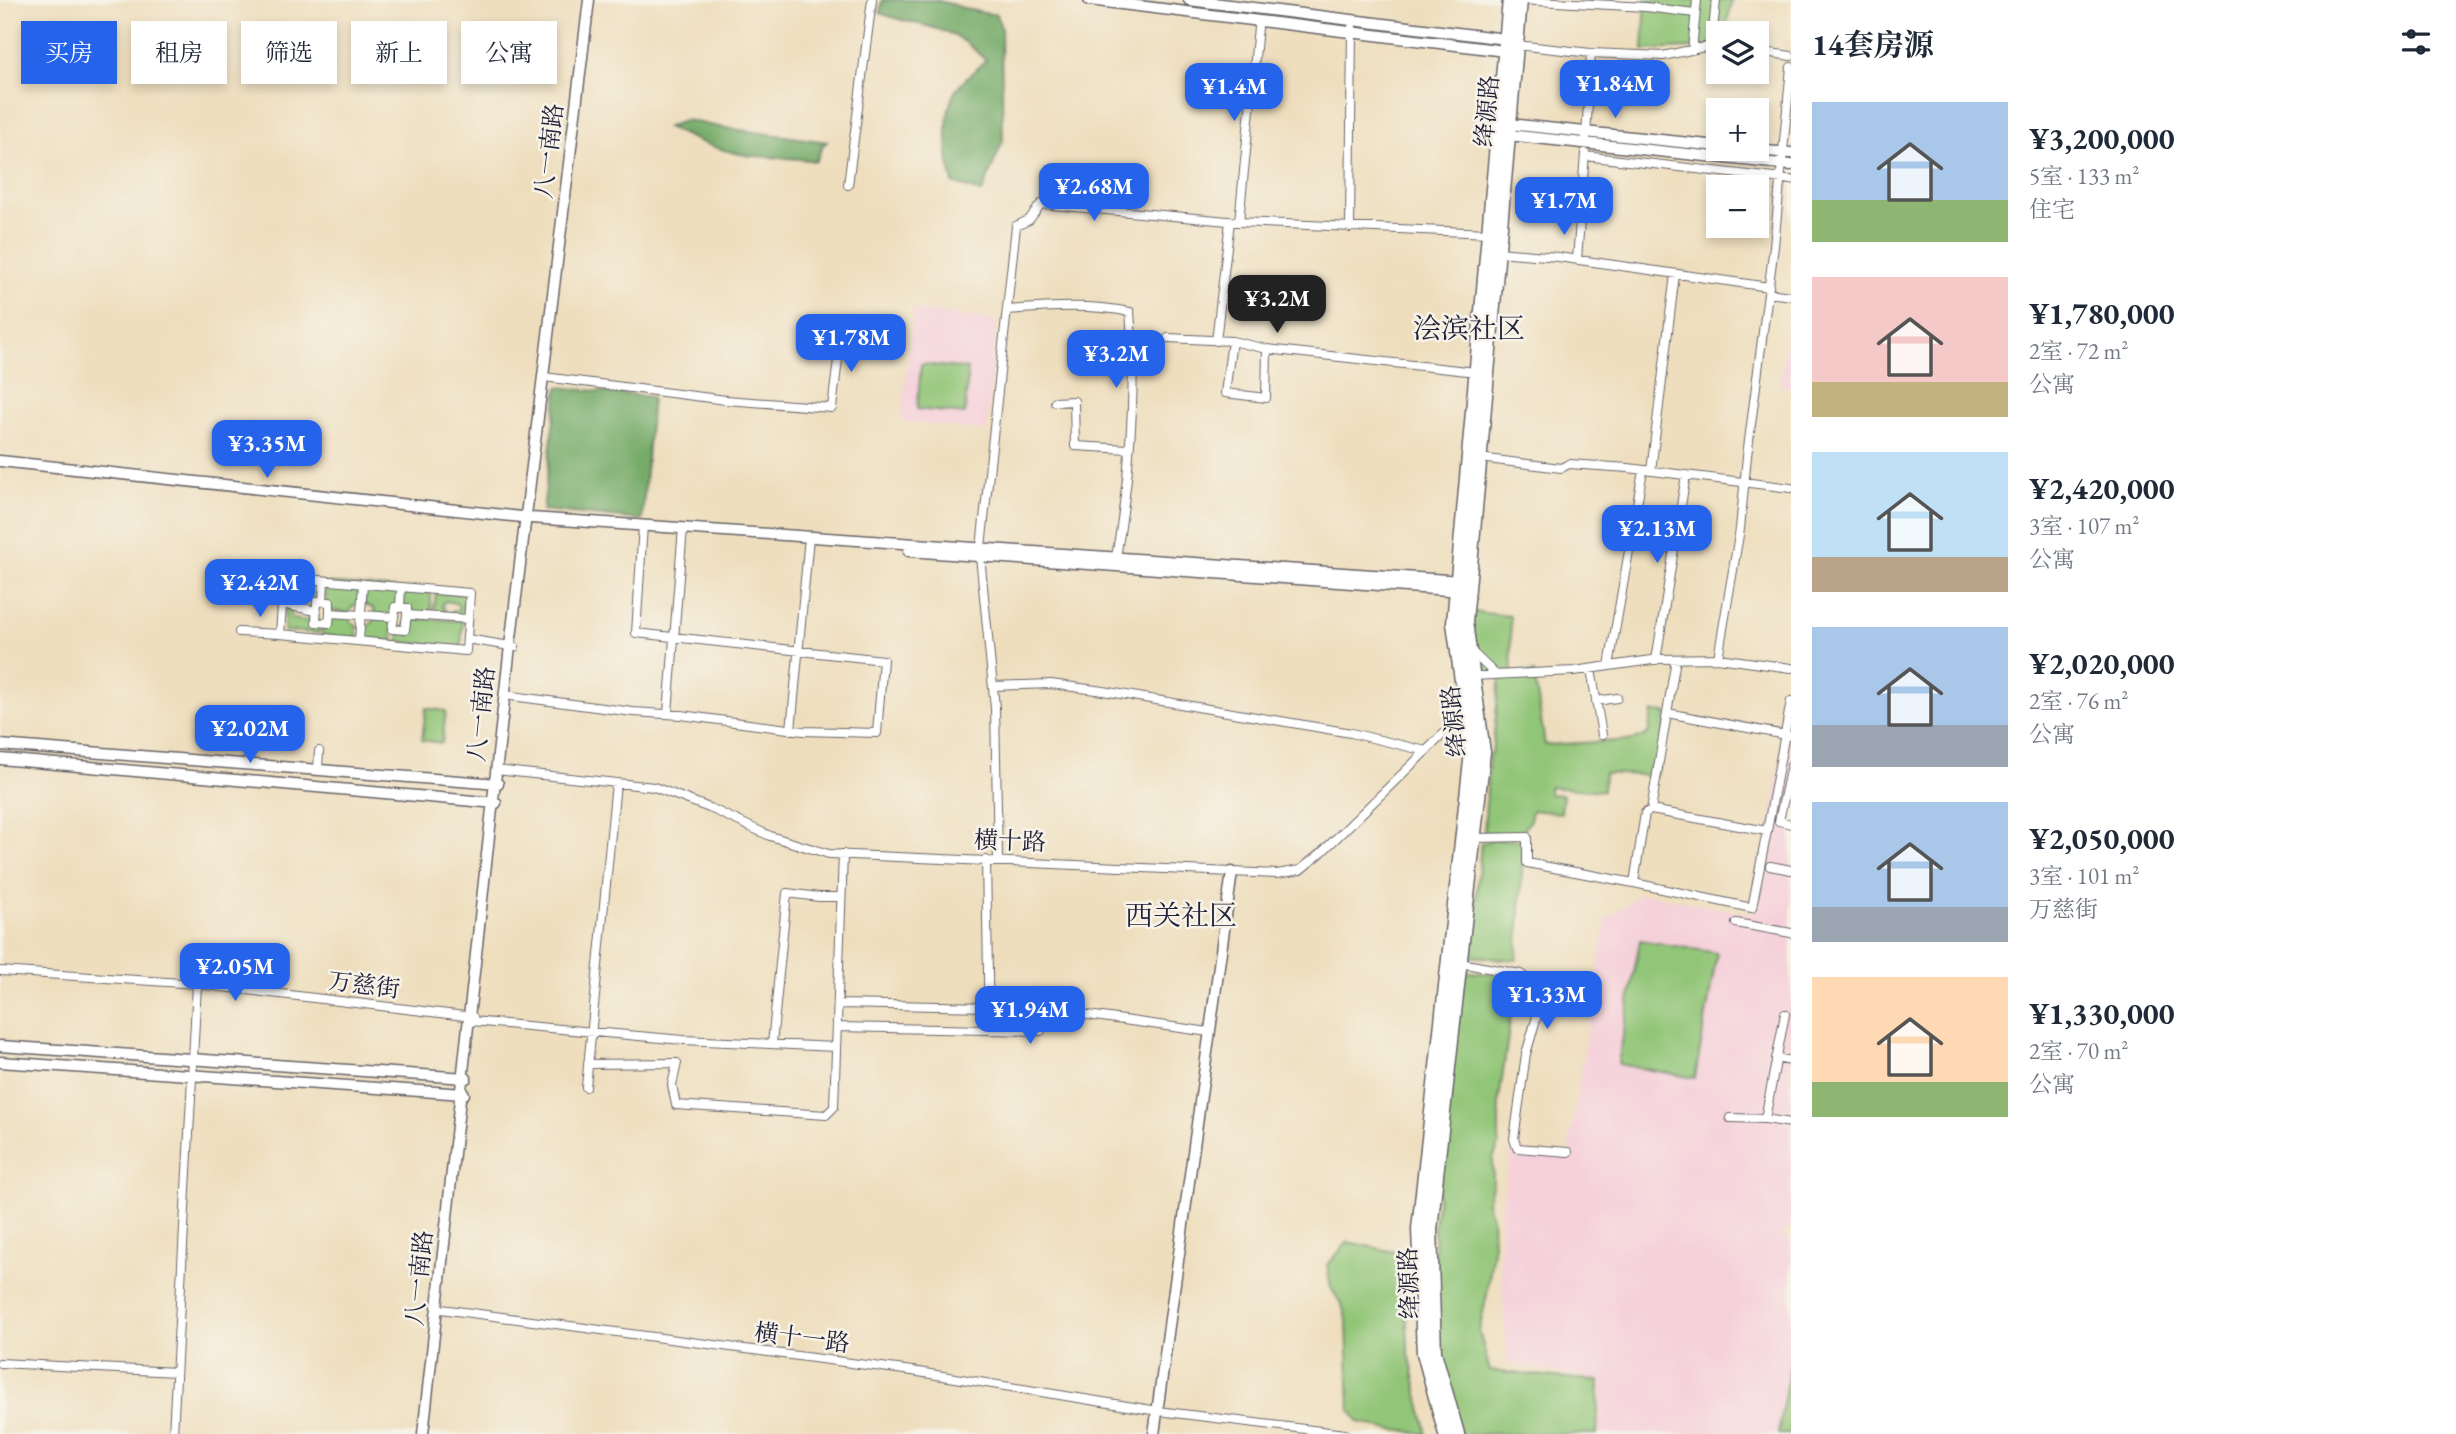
<!DOCTYPE html>
<html lang="zh">
<head>
<meta charset="utf-8">
<style>
	:root { --surface:#fff; --page:#f2f2f3; --text:#1f2937; --muted:#747a83; --accent:#2563eb }
	body { margin:0; font-family:"EB Garamond","Noto Serif SC",serif; background:var(--page); color:var(--text); height:100vh; display:flex; flex-direction:column; font-size:26px; white-space:nowrap }
	* { box-sizing:border-box; margin:0 }
	p { font-size:23px; color:var(--muted) }
	.icon { flex:none; width:38px; height:38px; fill:none; stroke:currentColor; stroke-width:2; stroke-linecap:round; stroke-linejoin:round }
	.map { position:relative; flex:1; overflow:hidden }
	.drawer { display:flex; flex-direction:column; background:var(--surface); width:665px }
	.drawer>* { flex:none }
	.hud { position:absolute; left:21px; top:21px; width:665px; height:63px; display:flex; gap:14px }
	.controls { position:absolute; left:1706px; top:21px; display:grid; gap:14px }
	.controls a { display:grid; place-items:center; width:63px; height:63px; border-radius:0px; background:var(--surface); box-shadow:0 4px 10px #0003; font-size:35px }
	.price { position:absolute; translate:-50% -60px; padding:0 16px; border-radius:14px; background:var(--accent); color:#fff; font-size:23px; line-height:46px; filter:drop-shadow(0 2px 4px #0008) }
	.price::after { content:''; position:absolute; left:50%; top:42px; width:21px; height:16px; margin-left:-10px; background:inherit; clip-path:polygon(0 0,100% 0,50% 100%) }
	.price.active { background:#222; color:#fff }
	ul { padding:0; list-style:none }
	li { display:flex; align-items:center; gap:21px; height:175px; padding:0 21px }
	li span { display:grid; place-items:center; flex:none; width:196px; height:140px; border-radius:0px; color:#555 }
	li>.icon { margin-inline-start:auto }
	span .icon { width:84px; height:84px; fill:#fffc; stroke-width:1 }
	li b { font-size:30px }
	h2 { display:flex; justify-content:space-between; align-items:center; height:84px; padding:0 21px; font-size:30px }
	.chip { padding:0 24px; border-radius:0px; background:var(--surface); box-shadow:0 4px 10px #0003; font-size:24px; line-height:63px }
	.chip.active { background:var(--accent); color:#fff }
	main { display:flex; flex:1; min-height:0 }
	.map>svg:first-child { display:block }
	.built { fill:#f5cfd9 }
	.green { fill:#91c577; stroke:#5a7459; stroke-width:2 }
	.forest { fill:#74aa68; stroke:#4b6652; stroke-width:2 }
	.lines { fill:none; stroke-linecap:round; stroke-linejoin:round }
	.street-casing { stroke:#696468; stroke-width:10 }
	.secondary-casing { stroke:#696468; stroke-width:13 }
	.highway-casing { stroke:#696468; stroke-width:17 }
	.street { stroke:#fff; stroke-width:8 }
	.secondary { stroke:#fff; stroke-width:10 }
	.highway { stroke:#fff; stroke-width:14 }
	.labels { text-anchor:middle; stroke-width:5; stroke-linejoin:round; paint-order:stroke }
	.street-label { font-size:24px; fill:#22223b; stroke:#f7f3e8 }
	.quarter-label { font-size:28px; fill:#22223b; stroke:#f7f3e8 }
</style>
</head>
<body>
<main>
<div class="map">
<svg width="1791" height="1434" viewBox="0 0 1791 1434">
	<rect width="100%" height="100%" fill="#f7f3e8"/>
	<filter id="ink" filterUnits="userSpaceOnUse"><feTurbulence type="fractalNoise" baseFrequency=".0143" numOctaves="2"/><feDisplacementMap in="SourceGraphic" scale="14" xChannelSelector="R" yChannelSelector="G"/><feConvolveMatrix kernelMatrix="1 2 1 2 8 2 1 2 1" color-interpolation-filters="sRGB"/></filter>
	<filter id="wash" filterUnits="userSpaceOnUse"><feTurbulence type="fractalNoise" baseFrequency=".00686" numOctaves="4" result="noise"/><feDisplacementMap in="SourceGraphic" scale="28" xChannelSelector="R" yChannelSelector="G"/><feGaussianBlur stdDeviation="1.57" result="paint"/><feColorMatrix in="noise" values="0 0 0 0 0 0 0 0 0 0 0 0 0 0 0 0 0 1.4 0 .05"/><feComposite in="paint" operator="in"/></filter>
	<g filter="url(#wash)">
		<rect width="100%" height="100%" fill="#eedebd"/>
		<path class="built" d="M 1791,300 L 1791,387 L 1780,386 Z
			M 913,309 L 997,321 L 987,431 L 901,421 Z
			M 1784,741 L 1791,742 L 1791,1228 L 1779,1234 L 1791,1242 L 1791,1434 L 1599,1434 L 1601,1380 L 1508,1364 L 1500,1264 L 1500,1212 L 1512,1150 L 1567,1156 L 1606,920 L 1641,893 L 1754,915 Z"/>
		<path class="green" d="M 1646,0 L 1732,0 L 1725,33 L 1718,33 L 1718,47 L 1643,50 Z
			M 921,364 L 968,369 L 965,414 L 917,409 Z
			M 288,580 L 313,584 L 316,581 L 323,583 L 322,600 L 315,610 L 310,609 L 310,593 L 293,592 L 292,604 L 286,602 Z
			M 326,583 L 362,586 L 361,602 L 352,607 L 350,613 L 332,611 L 326,600 Z
			M 365,586 L 399,589 L 398,605 L 393,615 L 375,615 L 374,609 L 364,604 Z
			M 403,589 L 431,592 L 431,614 L 409,613 L 402,606 Z
			M 436,593 L 465,594 L 464,618 L 450,616 L 450,613 L 458,610 L 459,607 L 456,603 L 445,601 L 442,605 L 448,616 L 433,615 Z
			M 285,608 L 291,608 L 291,619 L 309,621 L 310,612 L 315,613 L 320,624 L 319,633 L 284,631 Z
			M 1466,611 L 1510,616 L 1512,674 L 1534,673 L 1545,745 L 1634,740 L 1648,734 L 1652,712 L 1667,713 L 1657,776 L 1604,773 L 1603,791 L 1549,787 L 1549,794 L 1563,795 L 1561,813 L 1532,810 L 1530,820 L 1521,834 L 1484,833 L 1489,755 L 1492,754 L 1500,675 L 1472,676 Z
			M 331,614 L 349,616 L 352,623 L 357,626 L 357,638 L 322,636 L 323,625 Z
			M 409,618 L 463,621 L 461,648 L 399,642 L 400,632 Z
			M 375,619 L 391,619 L 394,642 L 362,638 L 363,629 L 372,623 Z
			M 426,708 L 446,711 L 442,743 L 422,740 Z
			M 1493,840 L 1524,840 L 1517,960 L 1471,956 L 1481,843 Z
			M 1640,940 L 1717,953 L 1695,1078 L 1618,1064 Z
			M 1467,972 L 1512,975 L 1513,1000 L 1499,1100 L 1499,1144 L 1493,1159 L 1493,1183 L 1487,1203 L 1492,1217 L 1493,1249 L 1487,1294 L 1479,1331 L 1490,1371 L 1599,1381 L 1597,1434 L 1460,1434 L 1437,1334 L 1434,1227 L 1463,976 Z
			M 1348,1242 L 1404,1254 L 1408,1349 L 1427,1434 L 1386,1429 L 1359,1422 L 1350,1410 L 1347,1320 L 1342,1305 L 1331,1288 L 1327,1265 Z
			M 1791,1358 L 1791,1434 L 1778,1434 Z"/>
		<path class="forest" d="M 882,0 C 899,0 918,0 934,0 C 953,3 978,15 996,14 L 1001,28 L 1003,140 L 982,193 L 953,183 C 947,160 943,118 953,96 C 958,83 976,71 986,60 C 976,52 967,41 955,36 C 933,24 904,23 880,13 Z
			M 686,120 L 719,127 L 827,142 L 823,145 L 816,161 C 793,157 768,158 745,155 C 717,150 692,139 667,127 Z
			M 558,387 L 652,397 L 642,520 L 543,510 Z"/>
	</g>
	<g filter="url(#ink)">
		<g class="lines">
			<defs>
				<path id="street" d="M 1520,0 L 1646,7 L 1695,13
					M 1516,45 L 1591,53 L 1663,56 L 1704,47 L 1711,52 L 1718,51
					M 1692,50 L 1697,0
					M 1757,51 L 1791,56
					M 1711,52 L 1716,0
					M 1586,137 L 1591,53
					M 1585,156 L 1791,180
					M 848,185 L 872,0
					M 1239,222 L 1258,27
					M 1350,228 L 1352,27
					M 1498,252 L 1558,257 L 1769,287
					M 1577,260 L 1585,153
					M 1768,293 L 1791,296
					M 1008,310 C 1050,307 1089,304 1130,312 C 1137,390 1129,487 1115,563
					M 1168,338 L 1232,341 L 1225,393 L 1266,398 L 1267,349 L 1476,372
					M 1216,341 L 1230,221
					M 1232,341 L 1267,349
					M 544,377 L 726,400
					M 726,400 L 832,408 L 841,336
					M 1055,402 L 1074,401 L 1075,446 L 1128,449
					M 1479,458 L 1561,468 L 1569,464 L 1628,468 L 1791,488
					M 1651,471 L 1675,274
					M 248,573 L 284,577
					M 323,601 L 324,581
					M 282,604 L 316,611
					M 400,608 L 401,587
					M 330,613 L 329,623 L 316,622 L 317,601 L 330,602 L 330,613 L 394,617 L 395,607 L 407,608 L 407,615 L 468,619
					M 394,617 L 392,629 L 405,630 L 407,615
					M 239,632 L 280,634
					M 467,636 L 466,651 L 280,634 L 284,577 L 470,593 L 467,639 L 510,646 L 515,647
					M 359,641 L 363,584
					M 1470,650 L 1496,675
					M 1718,658 L 1740,529 L 1747,456 L 1774,246 L 1791,67
					M 1656,660 L 1686,475
					M 1609,666 L 1643,470
					M 1591,669 L 1602,735
					M 1472,676 L 1574,671 L 1659,659 L 1718,658 L 1791,668
					M 993,686 L 1051,684 L 1103,691 L 1351,733 L 1426,751
					M 504,695 L 633,712 L 681,715 L 803,731 L 877,733 L 883,660 L 636,633 L 643,525
					M 1596,701 L 1617,698
					M 668,713 L 683,528
					M 1667,713 L 1791,736
					M 791,730 L 809,537
					M 1791,766 L 1779,821 L 1791,824
					M 318,770 L 319,751
					M 496,770 L 654,787 L 712,809 L 770,836 L 829,854 L 1277,874 L 1300,870 L 1321,853 L 1467,711
					M 1651,810 L 1676,659
					M 1474,838 L 1527,837 L 1527,863 L 1634,883 L 1645,813 L 1651,810 L 1767,831 L 1791,701
					M 986,860 L 989,1030
					M 998,860 L 995,708 L 980,556 L 1016,226 L 1029,220 L 1041,204 L 1239,222 L 1489,233
					M 1770,866 L 1791,870
					M 1634,883 L 1752,908 L 1767,831
					M 1736,923 L 1791,933
					M 1460,963 L 1521,974 L 1535,989 L 1537,1016 L 1526,1054 L 1514,1139 L 1517,1148 L 1568,1152
					M 0,971 L 197,984 L 473,1017
					M 838,1004 L 1038,1008
					M 472,1021 L 683,1040 L 836,1047
					M 837,1027 L 1041,1031 L 1038,1008 L 1209,1032
					M 772,1044 L 787,893 L 819,897 L 841,897
					M 1776,1058 L 1791,1061
					M 588,1064 L 677,1063 L 672,1085 L 676,1105 L 826,1115 L 834,1107 L 843,854
					M 586,1087 L 616,783
					M 1730,1118 L 1765,1119 L 1791,1123
					M 1765,1119 L 1785,1014
					M 441,1309 L 912,1371 L 1158,1411 L 1345,1434
					M 0,1363 L 176,1372
					M 173,1434 L 197,984"/>
				<path id="secondary" d="M 1089,0 L 1505,51
					M 1189,0 L 1506,39
					M 1509,124 L 1718,146
					M 1508,135 L 1791,165
					M 1741,149 L 1791,153
					M 0,461 L 531,518 L 1462,581
					M 909,551 L 1462,591
					M 0,745 L 498,784
					M 0,759 L 496,803
					M 0,1046 L 466,1078
					M 0,1062 L 464,1094
					M 423,1434 L 510,646 L 589,0
					M 1154,1434 L 1232,872"/>
				<path id="highway" d="M 1446,1434 L 1424,1353 L 1419,1229 L 1472,752 L 1454,623 L 1510,0
					M 1457,1434 L 1434,1352 L 1430,1229 L 1483,752 L 1465,622 L 1520,0"/>
			</defs>
			<use href="#street" class="street-casing"/>
			<use href="#secondary" class="secondary-casing"/>
			<use href="#highway" class="highway-casing"/>
			<use href="#street" class="street"/>
			<use href="#secondary" class="secondary"/>
			<use href="#highway" class="highway"/>
		</g>
	</g>
	<g class="labels">
		<g class="street-label">
			<text transform="translate(1487 111) rotate(-85)" y="8">绛源路</text>
			<text transform="translate(549 151) rotate(-83)" y="8">八一南路</text>
			<text transform="translate(481 714) rotate(-84)" y="8">八一南路</text>
			<text transform="translate(1454 721) rotate(-96)" y="8">绛源路</text>
			<text transform="translate(1010 841) rotate(2)" y="8">横十路</text>
			<text transform="translate(364 985) rotate(7)" y="8">万慈街</text>
			<text transform="translate(419 1278) rotate(-84)" y="8">八一南路</text>
			<text transform="translate(1409 1283) rotate(-92)" y="8">绛源路</text>
			<text transform="translate(802 1338) rotate(7)" y="8">横十一路</text>
		</g>
		<g class="quarter-label">
			<text x="1469" y="338">浍滨社区</text>
			<text x="1181" y="925">西关社区</text>
		</g>
	</g>
</svg>
<div class="controls">
<a><svg class="icon" aria-label="layers" viewBox="0 0 24 24"><path d="M12 4l9 5-9 5-9-5zM3 14l9 5 9-5"/></svg></a>
<a>+</a>
<a>−</a>
</div>
<b class="price" style="left:1615px;top:120px">¥1.84M</b>
<b class="price" style="left:1234px;top:123px">¥1.4M</b>
<b class="price" style="left:1094px;top:223px">¥2.68M</b>
<b class="price" style="left:1564px;top:237px">¥1.7M</b>
<b class="price active" style="left:1277px;top:335px">¥3.2M</b>
<b class="price" style="left:851px;top:374px">¥1.78M</b>
<b class="price" style="left:1116px;top:390px">¥3.2M</b>
<b class="price" style="left:267px;top:480px">¥3.35M</b>
<b class="price" style="left:1657px;top:565px">¥2.13M</b>
<b class="price" style="left:260px;top:619px">¥2.42M</b>
<b class="price" style="left:250px;top:765px">¥2.02M</b>
<b class="price" style="left:235px;top:1003px">¥2.05M</b>
<b class="price" style="left:1547px;top:1031px">¥1.33M</b>
<b class="price" style="left:1030px;top:1046px">¥1.94M</b>
<div class="hud">
<a class="chip active">买房</a>
<a class="chip">租房</a>
<a class="chip">筛选</a>
<a class="chip">新上</a>
<a class="chip">公寓</a>
</div>
</div>
<section class="drawer">
<h2>14套房源<svg class="icon" aria-label="filters" viewBox="0 0 24 24"><path d="M4 7h16M4 17h16"/><circle cx="9" cy="7" r="2"/><circle cx="15" cy="17" r="2"/></svg></h2>
<ul>
<li><span style="background:linear-gradient(#a9c7e8 70%,#8fb573 0)"><svg class="icon" aria-label="home" viewBox="0 0 24 24"><path d="M3 11l9-7 9 7M6 9v11h12V9"/></svg></span><div><b>¥3,200,000</b><p>5室 · 133 m²</p><p>住宅</p></div></li>
<li><span style="background:linear-gradient(#f6c9c9 75%,#c2b280 0)"><svg class="icon" aria-label="home" viewBox="0 0 24 24"><path d="M3 11l9-7 9 7M6 9v11h12V9"/></svg></span><div><b>¥1,780,000</b><p>2室 · 72 m²</p><p>公寓</p></div></li>
<li><span style="background:linear-gradient(#bfe0f5 75%,#b9a48a 0)"><svg class="icon" aria-label="home" viewBox="0 0 24 24"><path d="M3 11l9-7 9 7M6 9v11h12V9"/></svg></span><div><b>¥2,420,000</b><p>3室 · 107 m²</p><p>公寓</p></div></li>
<li><span style="background:linear-gradient(#a9c7e8 70%,#9aa5b1 0)"><svg class="icon" aria-label="home" viewBox="0 0 24 24"><path d="M3 11l9-7 9 7M6 9v11h12V9"/></svg></span><div><b>¥2,020,000</b><p>2室 · 76 m²</p><p>公寓</p></div></li>
<li><span style="background:linear-gradient(#a9c7e8 75%,#9aa5b1 0)"><svg class="icon" aria-label="home" viewBox="0 0 24 24"><path d="M3 11l9-7 9 7M6 9v11h12V9"/></svg></span><div><b>¥2,050,000</b><p>3室 · 101 m²</p><p>万慈街</p></div></li>
<li><span style="background:linear-gradient(#ffd9b3 75%,#8fb573 0)"><svg class="icon" aria-label="home" viewBox="0 0 24 24"><path d="M3 11l9-7 9 7M6 9v11h12V9"/></svg></span><div><b>¥1,330,000</b><p>2室 · 70 m²</p><p>公寓</p></div></li>
</ul>
</section>
</main>
</body>
</html>
